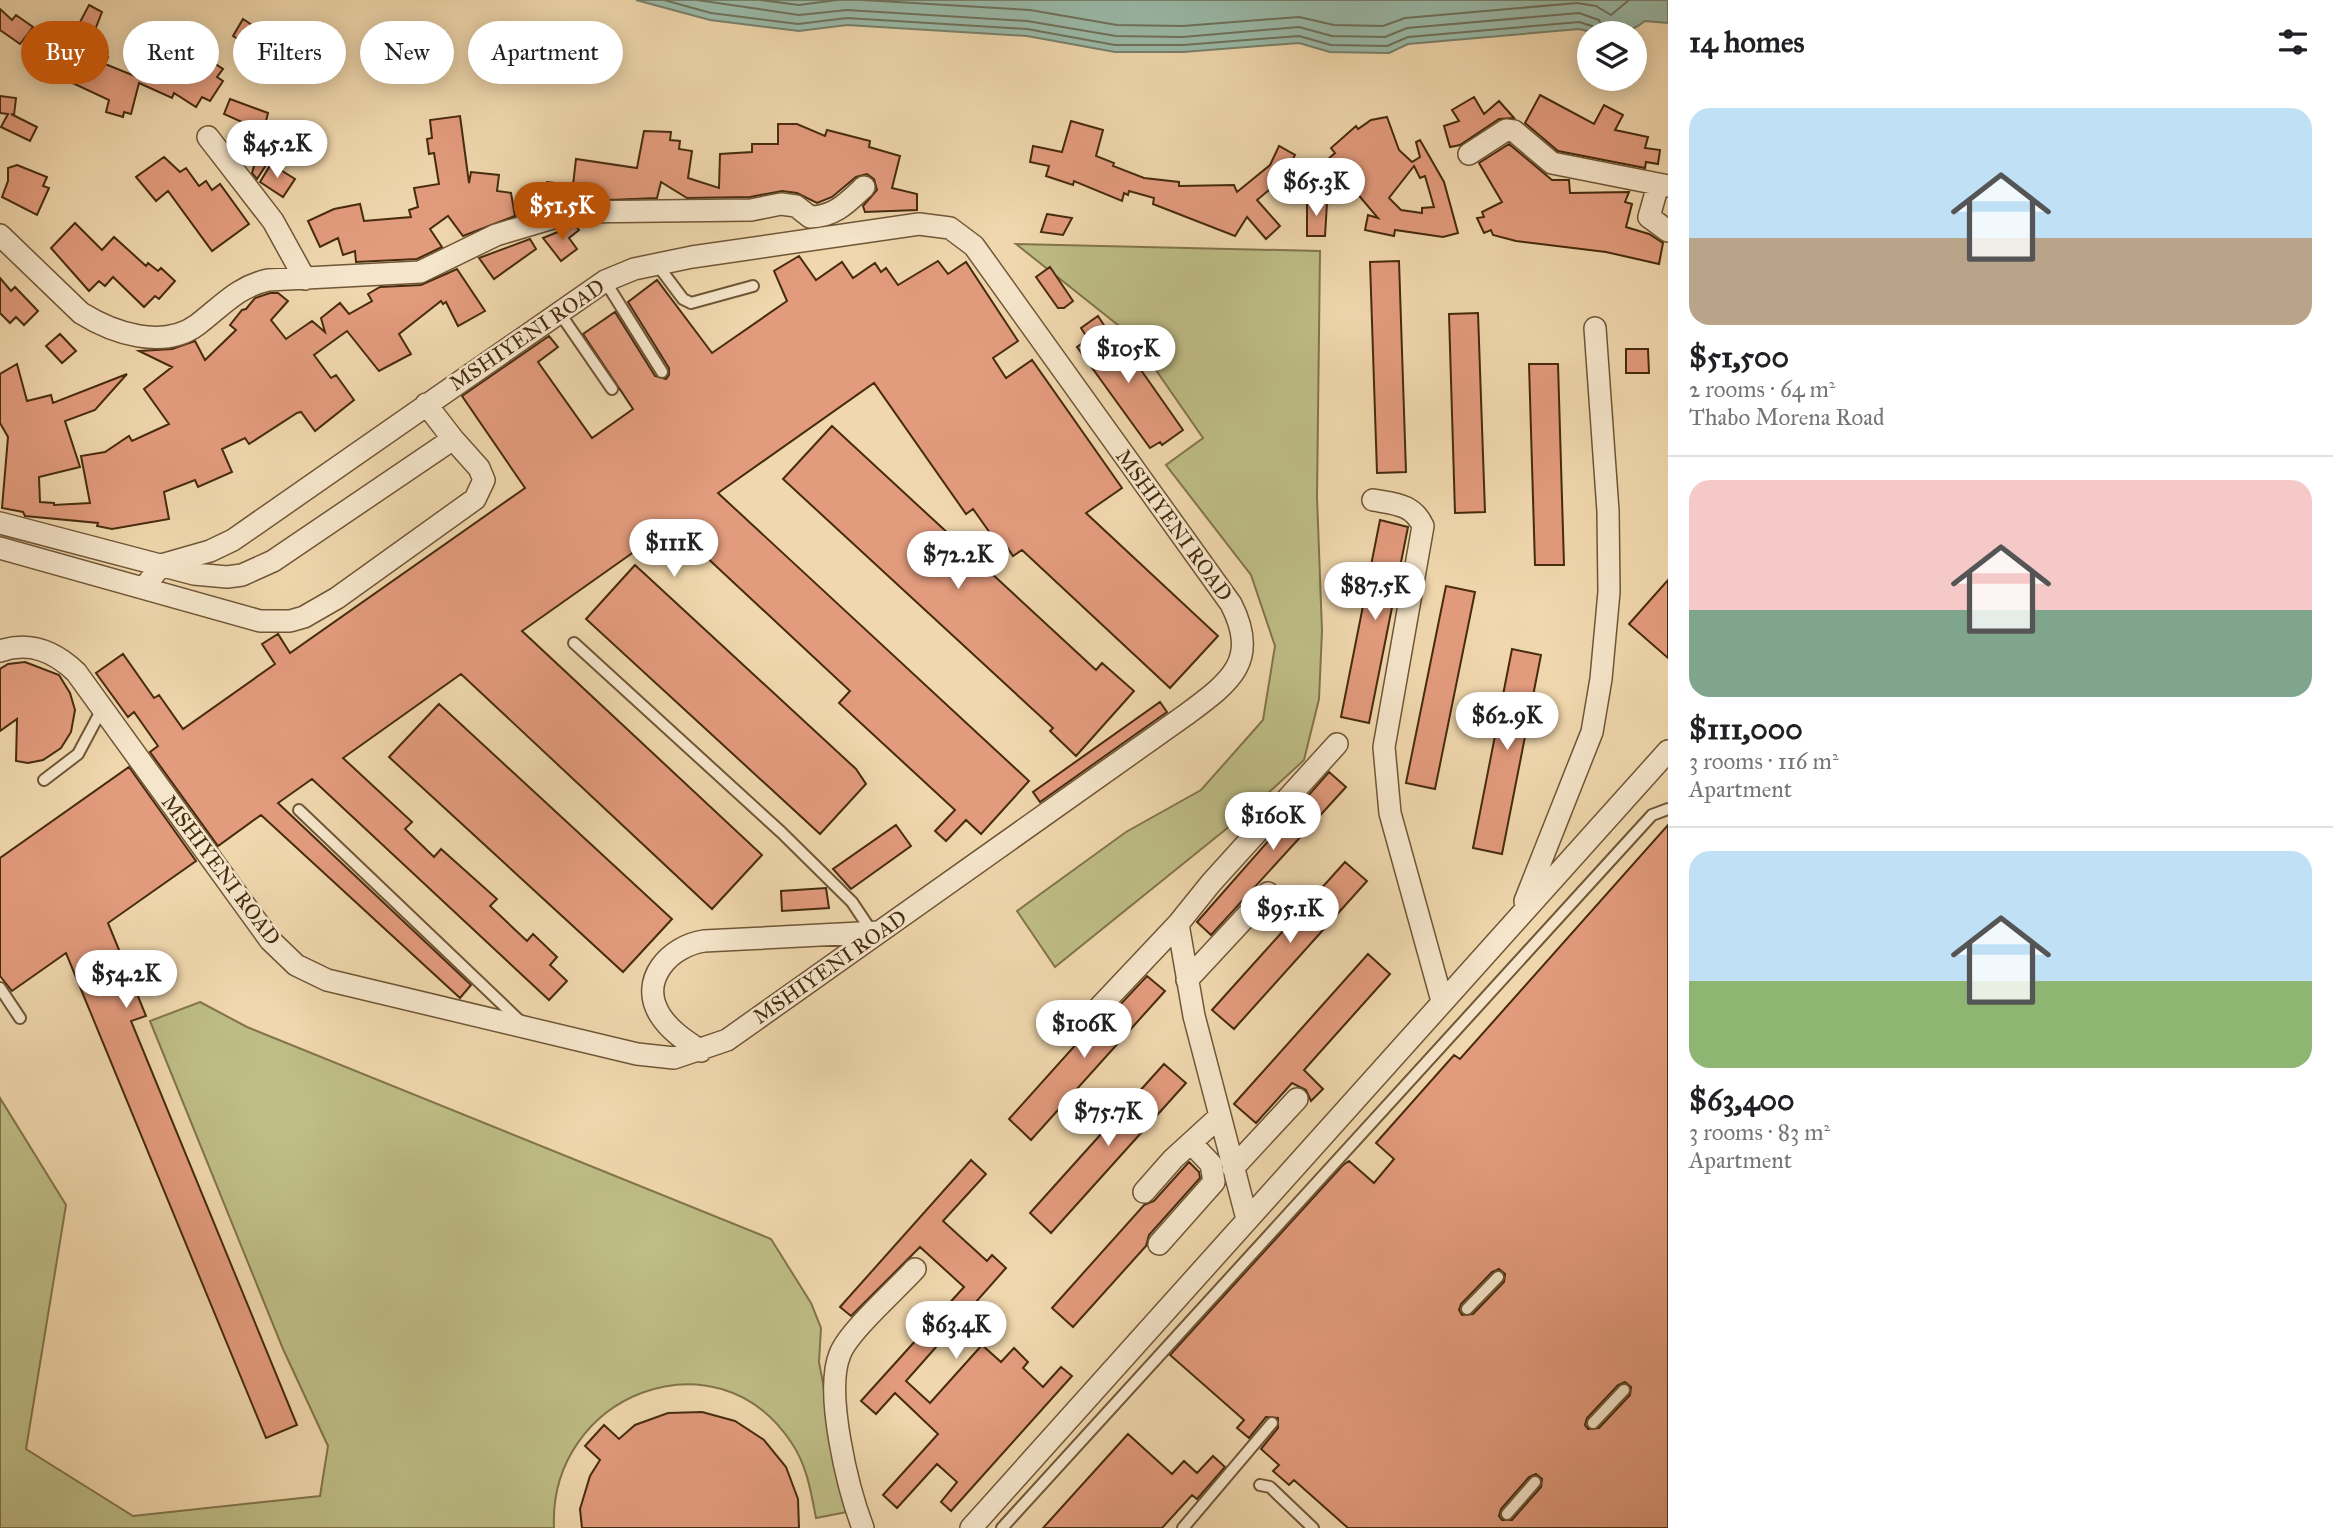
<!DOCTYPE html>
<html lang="en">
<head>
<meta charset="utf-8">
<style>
	:root { --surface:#fff; --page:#f6f6f6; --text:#202124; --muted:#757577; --line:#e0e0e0; --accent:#b45309 }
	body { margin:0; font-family:"IM FELL Great Primer",serif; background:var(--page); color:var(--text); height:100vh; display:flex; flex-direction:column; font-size:26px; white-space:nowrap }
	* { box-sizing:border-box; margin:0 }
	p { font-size:23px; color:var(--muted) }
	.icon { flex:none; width:38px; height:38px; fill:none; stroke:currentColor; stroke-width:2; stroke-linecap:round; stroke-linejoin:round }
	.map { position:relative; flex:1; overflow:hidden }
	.details { display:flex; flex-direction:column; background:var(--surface); width:665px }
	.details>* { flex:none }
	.hud { position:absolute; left:21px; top:21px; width:665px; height:63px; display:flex; gap:14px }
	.buttons { position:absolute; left:1577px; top:21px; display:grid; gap:14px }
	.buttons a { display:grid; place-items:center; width:70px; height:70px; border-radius:50%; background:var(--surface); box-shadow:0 4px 18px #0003; font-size:35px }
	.price { position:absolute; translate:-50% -60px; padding:0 16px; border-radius:24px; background:#fff; color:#222; font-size:23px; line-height:46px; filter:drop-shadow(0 2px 4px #0008) }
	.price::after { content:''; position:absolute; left:50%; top:42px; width:21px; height:16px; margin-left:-10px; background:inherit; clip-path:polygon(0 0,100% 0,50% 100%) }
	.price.on { background:var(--accent); color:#fff }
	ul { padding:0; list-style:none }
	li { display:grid; align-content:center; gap:14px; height:371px; padding:0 21px }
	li+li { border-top:2px solid var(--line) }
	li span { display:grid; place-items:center; height:217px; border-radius:21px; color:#555 }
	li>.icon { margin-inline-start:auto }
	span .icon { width:126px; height:126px; fill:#fffc; stroke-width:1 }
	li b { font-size:30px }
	h2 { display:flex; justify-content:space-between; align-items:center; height:84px; padding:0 21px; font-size:30px }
	.chip { padding:0 24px; border-radius:32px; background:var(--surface); box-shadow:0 4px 18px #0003; font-size:24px; line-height:63px }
	.chip.on { background:var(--accent); color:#fff }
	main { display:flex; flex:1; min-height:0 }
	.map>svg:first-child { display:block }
	.green { fill:#bebd86; stroke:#82744a; stroke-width:2 }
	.water { fill:#9abaa9; stroke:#78816b; stroke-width:2 }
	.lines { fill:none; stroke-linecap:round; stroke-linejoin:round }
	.shore { stroke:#70725c; stroke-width:2 }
	.building { fill:#e39b7d; stroke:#462b0e; stroke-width:2; fill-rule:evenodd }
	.lane-casing { stroke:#705636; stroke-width:14 }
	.street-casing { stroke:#705636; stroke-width:24 }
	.lane { stroke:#f5e5ca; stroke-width:10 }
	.street { stroke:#f5e5ca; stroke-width:21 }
	.labels { text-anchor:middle; stroke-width:5; stroke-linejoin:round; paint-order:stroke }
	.street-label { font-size:21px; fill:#462b0e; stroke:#f5e5ca }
</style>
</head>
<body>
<main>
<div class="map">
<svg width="1668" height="1528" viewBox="0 0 1668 1528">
	<rect width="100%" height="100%" fill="#f0d7ad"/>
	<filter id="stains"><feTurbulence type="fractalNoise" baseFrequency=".00286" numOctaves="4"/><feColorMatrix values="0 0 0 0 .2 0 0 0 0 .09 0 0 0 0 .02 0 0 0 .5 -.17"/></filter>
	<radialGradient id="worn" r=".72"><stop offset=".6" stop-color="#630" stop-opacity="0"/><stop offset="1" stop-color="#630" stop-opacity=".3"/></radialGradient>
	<path class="green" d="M 1016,244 L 1320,251 L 1317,497 L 1322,631 L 1319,699 L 1304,760 L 1251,809 L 1055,967 L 1017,911 L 1126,832 L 1201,790 L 1263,720 L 1275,646 L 1251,575 L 1166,465 L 1203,438 L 1133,337 Z
		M 200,1002 L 247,1027 L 771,1239 L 811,1303 L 821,1328 L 819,1362 L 847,1512 L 816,1518 C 811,1492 807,1465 791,1442 C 716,1329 548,1395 554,1528 L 0,1528 L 0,1098 L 66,1205 L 26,1449 L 133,1516 L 320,1496 L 328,1446 L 283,1349 L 150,1021 Z"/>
	<path class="water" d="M 636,0 L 1668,0 L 1668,23 L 1645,21 C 1624,38 1605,36 1579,29 L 1408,44 L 1389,53 L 1330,52 L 1299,43 L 1183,52 L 1115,52 L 1027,36 L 847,25 L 799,31 L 710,20 Z"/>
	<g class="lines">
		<path class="shore" d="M 664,0 L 711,13 L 798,24 L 847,18 L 1027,29 L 1115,45 L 1183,45 L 1299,36 L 1331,45 L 1387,46 L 1408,37 L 1579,22 L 1592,26 L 1596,33
			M 697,0 L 799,15 L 847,10 L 1027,21 L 1116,36 L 1183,37 L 1299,27 L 1332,36 L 1385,37 L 1407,28 L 1579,13 L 1599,20 L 1605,33
			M 761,0 L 799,5 L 837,0
			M 863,0 L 1030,10 L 1117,25 L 1183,26 L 1299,17 L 1334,25 L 1383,26 L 1405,18 L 1577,3 L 1596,6 L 1611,15 L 1629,0"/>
	</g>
	<path class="building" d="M 89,5 L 102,12 L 88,48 L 108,57 L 105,64 L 137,77 L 141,68 L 149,72 L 154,61 L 176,70 L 179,54 L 202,55 L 223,69 L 217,77 L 223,81 L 210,101 L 202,97 L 196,107 L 174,93 L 172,98 L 139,83 L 131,114 L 124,112 L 123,117 L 106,112 L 109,100 L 47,71 L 43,75 L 29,65 L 43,45 L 61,58 Z
		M 0,9 L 12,20 L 16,15 L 33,27 L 20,44 L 0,30 Z
		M 243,19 L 261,31 L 250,47 L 233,36 Z
		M 1540,95 L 1594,124 L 1604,105 L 1623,115 L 1615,130 L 1648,137 L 1645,148 L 1660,150 L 1658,164 L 1646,162 L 1645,168 L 1558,151 L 1525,123 Z
		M 0,96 L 16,98 L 14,115 L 11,114 L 37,127 L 30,141 L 1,127 L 8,114 L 0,113 Z
		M 1474,97 L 1484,114 L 1499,101 L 1514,118 L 1499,119 L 1460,145 L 1450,147 L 1444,126 L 1459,121 L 1452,110 Z
		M 230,99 L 268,113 L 266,121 L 286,134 L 257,179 L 252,173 L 260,146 L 255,145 L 258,133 L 250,132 L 251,126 L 224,114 Z
		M 460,116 L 469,183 L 471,172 L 499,175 L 497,191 L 511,193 L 515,216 L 463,236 L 448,216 L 430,229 L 442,247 L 417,259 L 356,262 L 355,251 L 343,255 L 338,238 L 320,247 L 308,221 L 334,209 L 360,204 L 364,221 L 411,217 L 409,210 L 418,207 L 414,188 L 439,184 L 434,153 L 429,154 L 427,139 L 432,138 L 430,120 Z
		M 1387,117 L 1399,150 L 1412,162 L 1420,157 L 1416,142 L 1420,140 L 1444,182 L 1458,233 L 1443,237 L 1395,230 L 1394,236 L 1365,230 L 1368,215 L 1378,218 L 1328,159 L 1335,153 L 1331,148 L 1356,126 L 1358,129 L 1371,120 ZM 1414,166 L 1420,178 L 1425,176 L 1434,207 L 1422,208 L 1422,213 L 1401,210 L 1389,198 Z
		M 1071,121 L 1103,130 L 1096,156 L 1114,163 L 1113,166 L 1144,178 L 1179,182 L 1179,186 L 1234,185 L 1237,192 L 1270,165 L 1279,146 L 1295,155 L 1279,186 L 1275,185 L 1257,200 L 1280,226 L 1266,239 L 1247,217 L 1235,236 L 1153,204 L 1154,198 L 1129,191 L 1128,195 L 1124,193 L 1122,201 L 1074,181 L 1073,185 L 1046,176 L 1049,166 L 1030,162 L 1033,146 L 1062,152 Z
		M 778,124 L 797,124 L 825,136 L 827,130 L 870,141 L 869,147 L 900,156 L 892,188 L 917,194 L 917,210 L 865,212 L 863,206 L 877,190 L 874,179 L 867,174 L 856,177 L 832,197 L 817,203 L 797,193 L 782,191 L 750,197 L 687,198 L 661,182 L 657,198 L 561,202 L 545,196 L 547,182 L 573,185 L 576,159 L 637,168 L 644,131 L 671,132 L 670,140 L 680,141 L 679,149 L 692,151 L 688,178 L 719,188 L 720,154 L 752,152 L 752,144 L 778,144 Z
		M 1509,144 L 1552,180 L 1569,180 L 1570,193 L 1629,192 L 1625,202 L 1632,204 L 1626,227 L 1649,234 L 1663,243 L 1659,264 L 1606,252 L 1516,241 L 1493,235 L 1491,230 L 1484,233 L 1477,218 L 1484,217 L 1482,212 L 1502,202 L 1479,163 Z
		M 164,157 L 180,172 L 186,168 L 199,186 L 206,181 L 212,190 L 220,184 L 249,224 L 212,251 L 168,191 L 156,201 L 136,177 Z
		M 271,164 L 295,179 L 283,197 L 260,182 Z
		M 17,165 L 47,177 L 43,186 L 49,188 L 37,215 L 2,197 L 8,181 L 8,168 Z
		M 1307,197 L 1327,203 L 1325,236 L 1307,236 Z
		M 1047,214 L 1072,218 L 1063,235 L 1041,232 Z
		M 75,223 L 102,250 L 114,237 L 146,266 L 148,263 L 158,271 L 161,268 L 175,281 L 159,299 L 155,296 L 144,307 L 113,277 L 105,286 L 99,281 L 89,291 L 51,248 Z
		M 575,225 L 579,230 L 569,238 L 577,249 L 561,261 L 543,238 Z
		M 530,239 L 536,249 L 494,279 L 479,258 Z
		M 799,256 L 816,280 L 842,262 L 853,278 L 875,263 L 881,272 L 886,268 L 898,285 L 938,261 L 948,274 L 966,262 L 1018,341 L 993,358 L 1006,378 L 1032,360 L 1122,488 L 1086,513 L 1218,636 L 1170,688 L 1022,550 L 1013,556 L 1005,544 L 1000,547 L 973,509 L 966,514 L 874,383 L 718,493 L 1029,781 L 981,834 L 966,820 L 946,841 L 935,831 L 955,810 L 839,703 L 850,691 L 672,525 L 522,631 L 762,855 L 712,909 L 461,674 L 343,758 L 412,822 L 405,829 L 434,857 L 441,849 L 497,899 L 490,906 L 527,941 L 533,934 L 557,957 L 550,965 L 567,981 L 549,1000 L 312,779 L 278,803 L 471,985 L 460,998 L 261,815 L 218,846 L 150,752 L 158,746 L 134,712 L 128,717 L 96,673 L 123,654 L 154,698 L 159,695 L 183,729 L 275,664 L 262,644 L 278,634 L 290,653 L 525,488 L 462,396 L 549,336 L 558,347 L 538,362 L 592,438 L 633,409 L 583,334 L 615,312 L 655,376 L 666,379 L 669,375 L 669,368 L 628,302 L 657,280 L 712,353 L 787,301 L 774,271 Z
		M 1399,261 L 1406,472 L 1377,473 L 1370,262 Z
		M 1050,267 L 1073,301 L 1064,308 L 1058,308 L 1036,277 Z
		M 457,269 L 485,311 L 458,326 L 446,302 L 443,304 L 441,301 L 399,334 L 411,354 L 379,371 L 347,331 L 314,355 L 331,378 L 336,375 L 354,400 L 315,431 L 301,412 L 297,413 L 249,444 L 245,438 L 222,449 L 232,472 L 198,487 L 195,480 L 164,492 L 169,519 L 112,529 L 97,526 L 98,523 L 25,516 L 23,512 L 2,508 L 8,437 L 0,423 L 0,374 L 17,364 L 27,401 L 51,395 L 53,403 L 127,374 L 95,410 L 65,421 L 80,467 L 39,477 L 40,502 L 54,503 L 54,505 L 90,503 L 81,456 L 105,452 L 129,436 L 132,441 L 169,424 L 144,389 L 172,367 L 139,351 L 172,349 L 195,341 L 205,360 L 236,330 L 230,325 L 242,310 L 246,309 L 255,298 L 270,293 L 278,293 L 288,301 L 271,320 L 286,339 L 312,321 L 325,332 L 321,318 L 340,303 L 349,314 L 372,301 L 368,294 L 380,287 L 421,285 Z
		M 0,278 L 11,291 L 15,287 L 38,311 L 24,325 L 16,317 L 10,323 L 0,313 Z
		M 1478,313 L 1485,512 L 1455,513 L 1449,314 Z
		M 1098,316 L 1111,336 L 1115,333 L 1183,430 L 1162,445 L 1160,442 L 1150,448 L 1077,347 L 1088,339 L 1081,328 Z
		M 60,334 L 76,351 L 62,363 L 46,346 Z
		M 1626,349 L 1648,349 L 1649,373 L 1626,373 Z
		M 1529,364 L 1558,364 L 1564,565 L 1535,565 Z
		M 832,426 L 1096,670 L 1102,663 L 1134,691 L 1076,756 L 1050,731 L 1053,728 L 783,479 Z
		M 1380,520 L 1408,527 L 1369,723 L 1341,717 Z
		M 635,565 L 856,769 L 866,784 L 820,834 L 586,619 Z
		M 1668,580 L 1668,658 L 1629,624 Z
		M 1446,586 L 1475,592 L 1435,789 L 1406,783 Z
		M 1512,649 L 1541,655 L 1502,854 L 1473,848 Z
		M 25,662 L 59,675 L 70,693 L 75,710 L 71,732 L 61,748 L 43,760 L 28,763 L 16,761 L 17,719 L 0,731 L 0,669 L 8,664 Z
		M 1160,702 L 1167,712 L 1040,802 L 1033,792 Z
		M 439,704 L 672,919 L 623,972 L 389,757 Z
		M 129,767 L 196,861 L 108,923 L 146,1016 L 131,1021 L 297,1425 L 266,1438 L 66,953 L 12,991 L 0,976 L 0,858 Z
		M 1329,772 L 1346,787 L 1211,935 L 1197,922 Z
		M 896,825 L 911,846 L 851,889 L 833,869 Z
		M 1668,825 L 1668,1528 L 1348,1528 L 1294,1480 L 1289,1485 L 1273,1471 L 1279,1465 L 1261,1449 L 1278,1428 L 1278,1418 L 1266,1417 L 1249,1438 L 1237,1428 L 1244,1420 L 1170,1355 L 1343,1165 L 1349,1161 L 1374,1183 L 1394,1159 L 1376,1143 L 1454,1055 L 1460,1059 ZM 1499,1269 L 1505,1274 L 1504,1282 L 1473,1314 L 1462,1315 L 1459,1310 L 1461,1304 L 1492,1272 ZM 1625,1382 L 1631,1387 L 1630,1395 L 1599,1428 L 1588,1429 L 1585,1425 L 1587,1418 L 1618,1385 ZM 1536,1474 L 1542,1479 L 1541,1487 L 1512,1520 L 1502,1520 L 1499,1516 L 1501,1509 L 1529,1477 Z
		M 1345,862 L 1367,881 L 1234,1029 L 1212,1010 Z
		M 826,888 L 829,908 L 782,911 L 781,891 Z
		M 1368,954 L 1390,974 L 1304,1070 L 1323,1089 L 1311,1101 L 1306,1090 L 1292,1083 L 1256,1123 L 1234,1104 Z
		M 1147,976 L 1165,991 L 1031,1140 L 1009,1119 L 1078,1042 L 1089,1038 Z
		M 1164,1064 L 1186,1083 L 1051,1233 L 1030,1213 Z
		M 971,1160 L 986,1174 L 943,1221 L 987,1261 L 992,1255 L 1006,1268 L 906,1381 L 930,1403 L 982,1345 L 1001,1362 L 1014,1348 L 1028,1362 L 1023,1368 L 1043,1387 L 1061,1367 L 1072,1376 L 951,1511 L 941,1502 L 957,1482 L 937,1464 L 897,1508 L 883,1495 L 938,1434 L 895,1393 L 876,1414 L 861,1401 L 964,1287 L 920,1247 L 851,1316 L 840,1307 Z
		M 1189,1162 L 1199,1172 L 1200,1178 L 1149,1235 L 1146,1246 L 1073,1327 L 1052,1308 L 1144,1205 L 1154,1201 Z
		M 702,1412 L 735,1421 L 764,1440 L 786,1467 L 798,1499 L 799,1528 L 582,1528 L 580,1509 L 590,1476 L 600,1460 L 585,1446 L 604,1425 L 619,1439 L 635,1425 L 668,1413 Z
		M 1128,1434 L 1172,1474 L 1184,1461 L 1197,1473 L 1213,1456 L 1225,1467 L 1197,1499 L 1192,1495 L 1162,1528 L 1043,1528 Z"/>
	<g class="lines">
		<defs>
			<path id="lane" d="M 656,263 L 683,299 L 691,303 L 753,286
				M 605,281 L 662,372
				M 559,312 L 612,389
				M 574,643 L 781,832 L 852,902 L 872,932
				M 44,780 L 78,754 L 102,709
				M 299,810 L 522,1023
				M 0,988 L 20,1018
				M 1467,1309 L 1498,1277
				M 1593,1423 L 1624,1390
				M 1260,1485 L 1270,1487 L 1313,1528
				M 1507,1514 L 1535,1482
				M 1002,1528 L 1652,815 L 1668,809
				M 1183,1528 L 1272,1423"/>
			<path id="street" d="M 208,137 L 273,221 L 305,279
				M 1469,154 L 1506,130 L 1514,131 L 1552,163 L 1668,186
				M 1658,185 L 1649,217 L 1668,231
				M 0,235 L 81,313 C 113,333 163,350 197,325 C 222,306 237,287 268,280 L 420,272 L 496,235 L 573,212 L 751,210 L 781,204 L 796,206 L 810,217 C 834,217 847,203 864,187
				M 426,404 L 453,439
				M 1373,500 C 1395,504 1413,504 1423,526 L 1384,747 L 1390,813 L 1442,1001
				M 0,523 L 194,574 L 227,577 L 242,575 L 273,561 L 453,439 L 479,468 L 484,480 L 475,499 L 337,598 L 304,617 L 290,621 L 260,621 L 0,548
				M 0,651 C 30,641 54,651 76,672 L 270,940 L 296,965 L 327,980 L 637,1054 L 674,1058 L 727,1040 L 1187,714 C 1230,682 1260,661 1231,604 L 974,246 L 950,228 L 919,224 L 692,257 L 634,269 L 605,281 L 233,540 L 210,551 L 161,565 L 145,587
				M 1525,901 L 1592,732 L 1601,679 L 1609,592 L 1608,511 L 1595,328
				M 1187,980 L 1268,893
				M 1079,1029 L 1178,924
				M 701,1051 C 686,1041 670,1031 660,1015 C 638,980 670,946 704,941 L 879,932
				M 1233,1168 L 1297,1099
				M 1144,1192 L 1173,1159 L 1219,1117
				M 1247,1219 L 1194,1016 L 1178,924 L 1211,883 L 1337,744
				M 1159,1244 L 1214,1182 L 1211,1164 L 1191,1143
				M 863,1528 C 848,1489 824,1392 840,1354 C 848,1332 897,1289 915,1269
				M 971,1528 L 1668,751"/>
		</defs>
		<use href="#lane" class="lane-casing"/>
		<use href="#street" class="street-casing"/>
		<use href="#lane" class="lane"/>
		<use href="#street" class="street"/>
	</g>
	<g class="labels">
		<g class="street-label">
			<text transform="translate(527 335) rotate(-34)" y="7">MSHIYENI ROAD</text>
			<text transform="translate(1174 525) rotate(54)" y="7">MSHIYENI ROAD</text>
			<text transform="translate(221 870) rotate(53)" y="7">MSHIYENI ROAD</text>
			<text transform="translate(830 967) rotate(-35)" y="7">MSHIYENI ROAD</text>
		</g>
	</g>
	<rect width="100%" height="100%" filter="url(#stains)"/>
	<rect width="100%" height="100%" fill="url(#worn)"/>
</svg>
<div class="buttons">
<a><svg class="icon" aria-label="layers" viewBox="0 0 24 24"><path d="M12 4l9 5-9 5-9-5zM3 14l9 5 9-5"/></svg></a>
</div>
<b class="price" style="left:277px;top:180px">$45.2K</b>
<b class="price" style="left:1316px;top:218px">$65.3K</b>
<b class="price on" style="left:562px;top:242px">$51.5K</b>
<b class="price" style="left:1128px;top:385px">$105K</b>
<b class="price" style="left:674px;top:579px">$111K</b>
<b class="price" style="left:958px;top:591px">$72.2K</b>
<b class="price" style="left:1375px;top:622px">$87.5K</b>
<b class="price" style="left:1507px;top:752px">$62.9K</b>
<b class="price" style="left:1273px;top:852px">$160K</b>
<b class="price" style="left:1290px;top:945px">$95.1K</b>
<b class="price" style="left:126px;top:1010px">$54.2K</b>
<b class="price" style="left:1084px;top:1060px">$106K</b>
<b class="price" style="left:1108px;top:1148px">$75.7K</b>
<b class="price" style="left:956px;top:1361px">$63.4K</b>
<div class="hud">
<a class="chip on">Buy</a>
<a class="chip">Rent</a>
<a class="chip">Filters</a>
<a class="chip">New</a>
<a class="chip">Apartment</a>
</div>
</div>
<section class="details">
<h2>14 homes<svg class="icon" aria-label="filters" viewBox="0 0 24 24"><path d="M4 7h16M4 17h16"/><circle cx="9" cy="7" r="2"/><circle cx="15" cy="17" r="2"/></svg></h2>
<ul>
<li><span style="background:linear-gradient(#bfe0f5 60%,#b9a48a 0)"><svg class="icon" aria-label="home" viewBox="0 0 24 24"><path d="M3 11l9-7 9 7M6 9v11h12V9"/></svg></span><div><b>$51,500</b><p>2 rooms · 64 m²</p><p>Thabo Morena Road</p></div></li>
<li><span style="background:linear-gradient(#f6c9c9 60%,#7fa58c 0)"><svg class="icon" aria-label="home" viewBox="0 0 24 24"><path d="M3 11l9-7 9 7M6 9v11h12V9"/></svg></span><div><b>$111,000</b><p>3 rooms · 116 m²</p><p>Apartment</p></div></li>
<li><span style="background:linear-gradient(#bfe0f5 60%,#8fb573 0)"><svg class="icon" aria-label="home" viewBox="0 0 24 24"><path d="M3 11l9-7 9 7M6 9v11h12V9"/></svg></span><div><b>$63,400</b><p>3 rooms · 83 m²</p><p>Apartment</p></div></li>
</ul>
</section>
</main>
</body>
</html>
